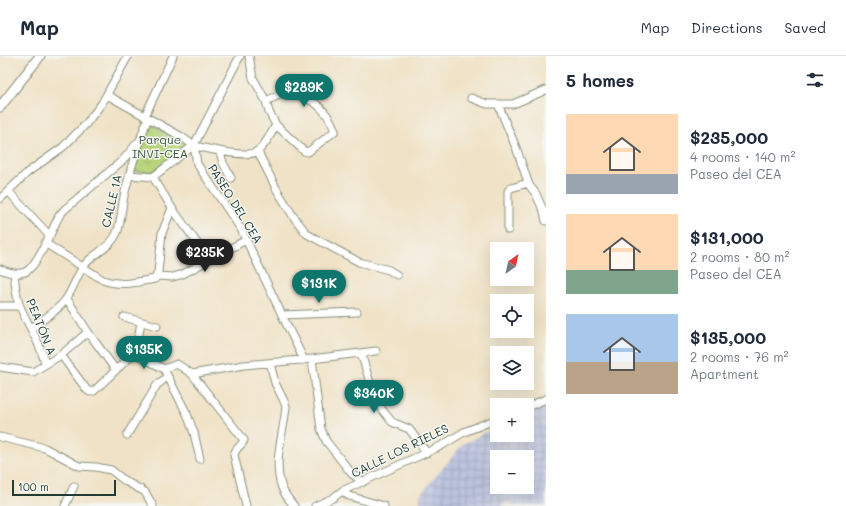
<!DOCTYPE html>
<html lang="en">
<head>
<meta charset="utf-8">
<style>
	:root { --surface:#fff; --page:#f6f6f7; --text:#1f2937; --muted:#747a83; --line:#e0e1e3; --accent:#0f766e }
	body { margin:0; font-family:Mali,sans-serif; background:var(--page); color:var(--text); height:100vh; display:flex; flex-direction:column; font-size:15px; white-space:nowrap }
	* { box-sizing:border-box; margin:0 }
	p { font-size:13px; color:var(--muted) }
	.icon { flex:none; width:22px; height:22px; fill:none; stroke:currentColor; stroke-width:2; stroke-linecap:round; stroke-linejoin:round }
	.map { position:relative; flex:1; overflow:hidden }
	.side { display:flex; flex-direction:column; background:var(--surface); width:300px }
	.side>* { flex:none }
	.needle { width:26px; rotate:33deg }
	.tools { position:absolute; left:490px; top:186px; display:grid; gap:8px }
	.tools a { display:grid; place-items:center; width:44px; height:44px; border-radius:0px; background:var(--surface); box-shadow:0 4px 16px #0002; font-size:20px }
	.scale { position:absolute; left:12px; bottom:10px; width:104px; box-sizing:border-box; padding-left:4px; border:2px solid #1f3d34; border-top:0; font-size:11px; line-height:14px; white-space:nowrap; color:#1f3d34; -webkit-text-stroke:3px #f6f6f2; paint-order:stroke }
	.price { position:absolute; translate:-50% -34px; padding:0 9px; border-radius:14px; background:var(--accent); color:#fff; font-size:13px; line-height:26px; filter:drop-shadow(0 1px 2px #0008) }
	.price::after { content:''; position:absolute; left:50%; top:24px; width:12px; height:9px; margin-left:-6px; background:inherit; clip-path:polygon(0 0,100% 0,50% 100%) }
	.price.current { background:#222; color:#fff }
	ul { padding:0; list-style:none }
	li { display:flex; align-items:center; gap:12px; height:100px; padding:0 20px }
	li span { display:grid; place-items:center; flex:none; width:112px; height:80px; border-radius:0px; color:#555 }
	li>.icon { margin-inline-start:auto }
	span .icon { width:48px; height:48px; fill:#fffc; stroke-width:1 }
	li b { font-size:17px }
	h2 { display:flex; justify-content:space-between; align-items:center; height:48px; padding:0 20px; font-size:17px }
	header { display:flex; align-items:center; gap:24px; box-sizing:border-box; height:56px; padding:0 20px; background:var(--surface); border-bottom:1px solid var(--line) }
	header strong { font-size:19px }
	nav { display:flex; gap:22px; margin-inline-start:auto; font-size:14px }
	main { display:flex; flex:1; min-height:0 }
	.map>svg:first-child { display:block }
	.industrial { fill:url(#industrial-grid); fill-rule:evenodd }
	.park { fill:url(#park-tufts); stroke:#6b8858 }
	.lines { fill:none; stroke-linecap:round; stroke-linejoin:round }
	.minor-casing { stroke:#88907d; stroke-width:9 }
	.major-casing { stroke:#88907d; stroke-width:11 }
	.minor { stroke:#fff; stroke-width:7 }
	.major { stroke:#fff; stroke-width:9 }
	.labels { text-anchor:middle; stroke-width:3; stroke-linejoin:round; paint-order:stroke }
	.park-label { font-size:12px; fill:#3d5b42; stroke:#f6f6f2 }
	.street-label { font-size:12px; fill:#1f3d34; stroke:#f6f6f2 }
</style>
</head>
<body>
<header>
<strong>Map</strong>
<nav><a>Map</a><a>Directions</a><a>Saved</a></nav>
</header>
<main>
<div class="map">
<svg width="546" height="450" viewBox="0 0 546 450">
	<defs>
		<pattern id="industrial-grid" width="8" height="8" patternUnits="userSpaceOnUse"><rect width="8" height="8" fill="#bcc3de"/><path d="M0 4h8M4 0v8" fill="none" stroke="#a1a8bf"/></pattern>
		<pattern id="park-tufts" width="24" height="20" patternUnits="userSpaceOnUse"><rect width="24" height="20" fill="#b7d47b"/><path d="M3 7l-1-3M5 7V3M7 7l1-3M15 17l-1-3M17 17v-4M19 17l1-3" fill="none" stroke="#9db76b"/></pattern>
	</defs>
	<rect width="100%" height="100%" fill="#f6f6f2"/>
	<filter id="ink" filterUnits="userSpaceOnUse"><feTurbulence type="fractalNoise" baseFrequency=".025" numOctaves="2"/><feDisplacementMap in="SourceGraphic" scale="8" xChannelSelector="R" yChannelSelector="G"/><feConvolveMatrix kernelMatrix="1 2 1 2 8 2 1 2 1" color-interpolation-filters="sRGB"/></filter>
	<filter id="wash" filterUnits="userSpaceOnUse"><feTurbulence type="fractalNoise" baseFrequency=".012" numOctaves="4" result="noise"/><feDisplacementMap in="SourceGraphic" scale="16" xChannelSelector="R" yChannelSelector="G"/><feGaussianBlur stdDeviation="0.9" result="paint"/><feColorMatrix in="noise" values="0 0 0 0 0 0 0 0 0 0 0 0 0 0 0 0 0 1.4 0 .05"/><feComposite in="paint" operator="in"/></filter>
	<g filter="url(#wash)">
		<rect width="100%" height="100%" fill="#f0e2c6"/>
		<path class="industrial" d="M 546,347 L 546,450 L 515,450 L 507,446 L 501,450 L 420,450 L 420,439 L 463,388 L 497,371 L 497,379 L 527,379 L 527,357 ZM 497,401 L 527,401 L 527,431 L 497,431 Z"/>
		<path class="park" d="M 150,68 L 188,88 L 177,98 L 152,116 L 134,115 Z"/>
	</g>
	<g filter="url(#ink)">
		<g class="lines">
			<defs>
				<path id="minor" d="M 249,0 L 253,22 L 266,45 L 269,56 L 276,69 L 304,95 L 308,96 L 335,75 C 327,52 309,37 283,38 C 278,39 271,43 266,45
					M 107,39 L 182,81 C 186,84 191,88 195,90 C 208,93 245,102 256,96 C 265,91 271,77 276,69
					M 471,42 L 487,48 L 513,48 L 546,34
					M 498,48 L 517,94 L 529,129 L 536,138 L 544,156 L 546,165
					M 145,60 L 173,0
					M 194,89 L 197,108 L 241,173 L 282,259 L 304,304
					M 220,96 L 223,107 L 231,122
					M 258,96 L 277,134 L 293,160 L 307,178 L 359,206 L 389,214 L 397,219
					M 129,119 L 153,121 L 194,89 L 240,0
					M 153,121 L 172,152 L 200,191
					M 8,135 L 49,179
					M 0,143 L 28,116 L 63,91 L 86,68 L 102,47 L 128,0
					M 508,174 L 508,135 L 511,132 L 528,127
					M 45,187 L 103,224 C 122,231 136,226 155,223 L 158,216 L 162,177 L 172,152
					M 0,213 C 7,216 17,219 25,216 C 37,211 53,172 59,160 L 64,154 L 123,104 L 137,87
					M 14,217 C 15,227 16,239 19,248 C 27,269 41,286 45,308
					M 157,220 L 173,221 L 183,218 L 246,184
					M 67,243 L 88,276 L 115,313
					M 0,250 L 20,250
					M 282,259 L 357,256
					M 124,261 L 157,270
					M 31,272 C 42,264 58,255 66,243 C 74,232 77,217 87,206 C 98,195 113,190 118,174 C 122,160 122,145 126,132 C 132,108 139,85 148,62
					M 134,297 L 164,313 L 187,358 L 194,377 L 200,403
					M 361,297 L 376,346 L 392,366 L 409,373 L 427,397
					M 61,299 L 87,334 L 90,336 L 94,335 L 134,297 L 137,289 L 141,266
					M 312,303 L 321,373 L 326,385 L 352,418 L 363,426
					M 270,307 L 275,327 L 283,343 L 286,350 C 284,376 273,404 281,429 C 283,437 289,444 294,450
					M 0,311 L 33,316 L 61,299 L 88,276
					M 164,313 L 177,308 L 192,318 L 244,384 C 242,390 235,392 234,399 L 246,450
					M 192,318 L 244,309 L 312,303 L 376,295
					M 527,351 L 546,343
					M 127,379 L 157,329 L 167,321
					M 0,381 L 45,392 L 79,410 L 96,411 L 111,414 L 125,425 L 145,436 L 153,450
					M 342,435 L 349,440 L 384,450
					M 65,450 L 74,430
					M 315,450 L 333,442 L 342,435 L 441,390 L 464,376 L 497,363"/>
				<path id="major" d="M 0,51 L 40,0"/>
			</defs>
			<use href="#minor" class="minor-casing"/>
			<use href="#major" class="major-casing"/>
			<use href="#minor" class="minor"/>
			<use href="#major" class="major"/>
		</g>
	</g>
	<g class="labels">
		<g class="park-label">
			<text x="160" y="88">Parque<tspan x="160" dy="14">INVI-CEA</tspan></text>
		</g>
		<g class="street-label">
			<text transform="translate(112 145) rotate(-77)" y="4">CALLE 1A</text>
			<text transform="translate(235 148) rotate(58)" y="4">PASEO DEL CEA</text>
			<text transform="translate(41 271) rotate(68)" y="4">PEATÓN A</text>
			<text transform="translate(400 395) rotate(-26)" y="4">CALLE LOS RIELES</text>
		</g>
	</g>
</svg>
<div class="tools">
<a><svg class="needle" viewBox="-14 -14 28 28"><path d="M0-13l5 13h-10z" fill="#e53935"/><path d="M0 13l5-13h-10z" fill="#747a83"/></svg></a>
<a><svg class="icon" aria-label="locate" viewBox="0 0 24 24"><circle cx="12" cy="12" r="6"/><path d="M12 2v4M12 18v4M2 12h4M18 12h4"/></svg></a>
<a><svg class="icon" aria-label="layers" viewBox="0 0 24 24"><path d="M12 4l9 5-9 5-9-5zM3 14l9 5 9-5"/></svg></a>
<a>+</a>
<a>−</a>
</div>
<div class="scale">100 m</div>
<b class="price" style="left:304px;top:52px">$289K</b>
<b class="price current" style="left:205px;top:217px">$235K</b>
<b class="price" style="left:319px;top:248px">$131K</b>
<b class="price" style="left:144px;top:314px">$135K</b>
<b class="price" style="left:374px;top:358px">$340K</b>
</div>
<section class="side">
<h2>5 homes<svg class="icon" aria-label="filters" viewBox="0 0 24 24"><path d="M4 7h16M4 17h16"/><circle cx="9" cy="7" r="2"/><circle cx="15" cy="17" r="2"/></svg></h2>
<ul>
<li><span style="background:linear-gradient(#ffd9b3 75%,#9aa5b1 0)"><svg class="icon" aria-label="home" viewBox="0 0 24 24"><path d="M3 11l9-7 9 7M6 9v11h12V9"/></svg></span><div><b>$235,000</b><p>4 rooms · 140 m²</p><p>Paseo del CEA</p></div></li>
<li><span style="background:linear-gradient(#ffd9b3 70%,#7fa58c 0)"><svg class="icon" aria-label="home" viewBox="0 0 24 24"><path d="M3 11l9-7 9 7M6 9v11h12V9"/></svg></span><div><b>$131,000</b><p>2 rooms · 80 m²</p><p>Paseo del CEA</p></div></li>
<li><span style="background:linear-gradient(#a9c7e8 60%,#b9a48a 0)"><svg class="icon" aria-label="home" viewBox="0 0 24 24"><path d="M3 11l9-7 9 7M6 9v11h12V9"/></svg></span><div><b>$135,000</b><p>2 rooms · 76 m²</p><p>Apartment</p></div></li>
</ul>
</section>
</main>
</body>
</html>
